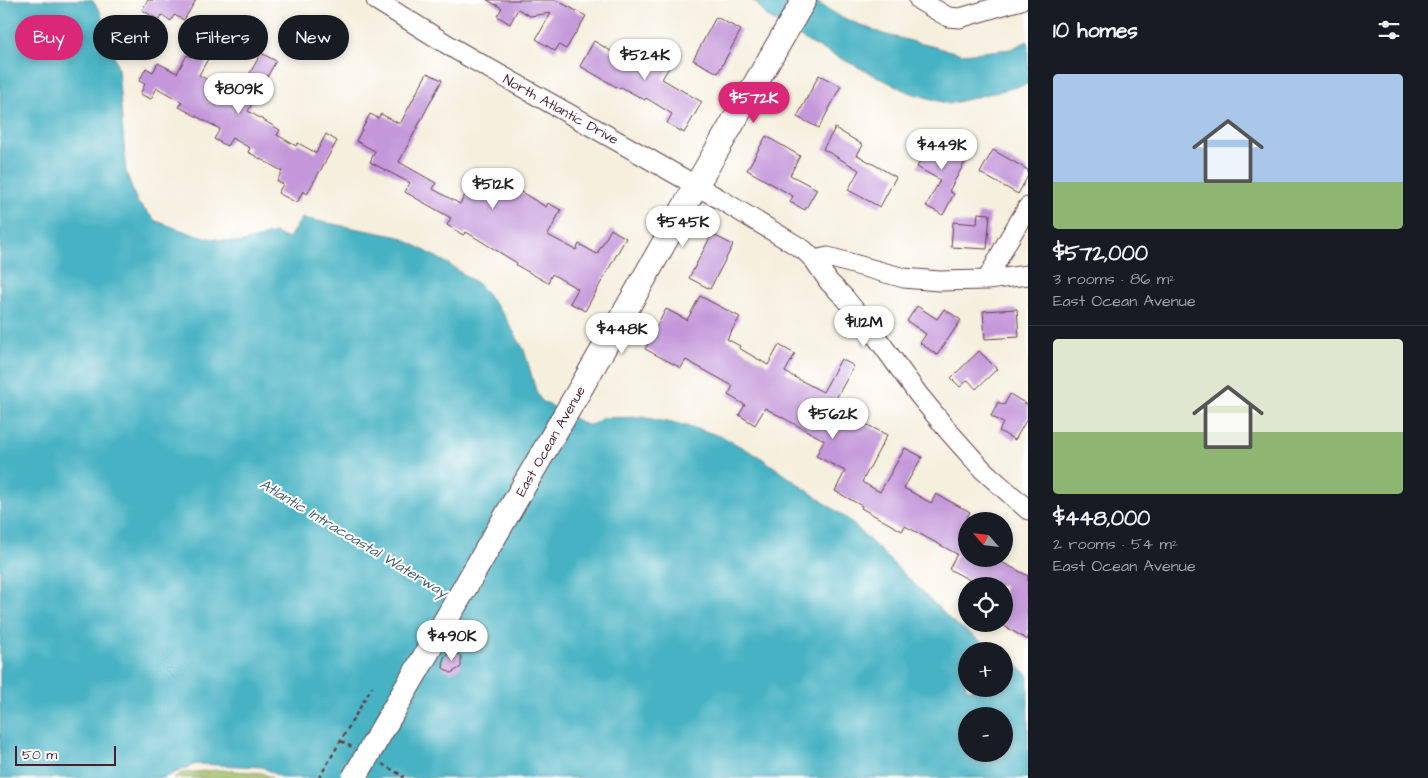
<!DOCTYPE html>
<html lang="en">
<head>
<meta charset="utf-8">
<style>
	:root { --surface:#171b24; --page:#242831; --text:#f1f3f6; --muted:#9ea1a6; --line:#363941; --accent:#db2777 }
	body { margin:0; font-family:"Architects Daughter",sans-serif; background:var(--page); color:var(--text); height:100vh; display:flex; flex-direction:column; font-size:19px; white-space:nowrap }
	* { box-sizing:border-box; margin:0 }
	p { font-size:16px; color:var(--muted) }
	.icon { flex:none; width:28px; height:28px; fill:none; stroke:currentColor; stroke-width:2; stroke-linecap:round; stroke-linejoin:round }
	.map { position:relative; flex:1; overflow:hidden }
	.details { display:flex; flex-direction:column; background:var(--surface); width:400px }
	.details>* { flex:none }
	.hud { position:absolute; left:15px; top:15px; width:475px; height:45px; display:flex; gap:10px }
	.needle { width:32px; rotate:298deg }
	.controls { position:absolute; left:958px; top:512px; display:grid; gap:10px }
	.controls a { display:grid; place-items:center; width:55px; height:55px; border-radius:50%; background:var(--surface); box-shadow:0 2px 8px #0003; font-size:25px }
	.scale { position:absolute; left:15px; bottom:12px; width:101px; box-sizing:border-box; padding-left:5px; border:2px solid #4a1f2b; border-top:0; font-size:14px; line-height:18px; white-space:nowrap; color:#4a1f2b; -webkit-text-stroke:4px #fff; paint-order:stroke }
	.price { position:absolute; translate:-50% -42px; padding:0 11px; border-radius:18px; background:#fff; color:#222; font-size:16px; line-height:32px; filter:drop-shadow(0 1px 2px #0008) }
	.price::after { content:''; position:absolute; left:50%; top:30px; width:15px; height:11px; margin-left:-8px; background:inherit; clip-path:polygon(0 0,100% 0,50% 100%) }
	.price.on { background:var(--accent); color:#fff }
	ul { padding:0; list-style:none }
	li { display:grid; align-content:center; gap:10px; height:265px; padding:0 25px }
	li+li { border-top:1px solid var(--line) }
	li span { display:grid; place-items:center; height:155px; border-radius:5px; color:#555 }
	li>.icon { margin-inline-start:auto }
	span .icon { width:90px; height:90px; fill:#fffc; stroke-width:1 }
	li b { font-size:21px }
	h2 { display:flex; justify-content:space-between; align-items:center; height:60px; padding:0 25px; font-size:21px }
	.tag { padding:0 18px; border-radius:22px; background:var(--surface); box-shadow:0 2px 8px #0003; font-size:18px; line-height:45px }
	.tag.on { background:var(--accent); color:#fff }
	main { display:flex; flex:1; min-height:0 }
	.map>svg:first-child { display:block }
	.green { fill:#a3c26a; stroke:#76704a }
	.water { fill:#46b2c3; stroke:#486877; fill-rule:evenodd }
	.building { fill:#c397d9 }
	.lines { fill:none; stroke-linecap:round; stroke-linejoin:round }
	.minor-casing { stroke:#643e46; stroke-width:21 }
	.major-casing { stroke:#643e46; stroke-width:26 }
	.path { stroke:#643e46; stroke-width:2.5; stroke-dasharray:4 4; stroke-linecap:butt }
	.minor { stroke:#fff; stroke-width:19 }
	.major { stroke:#fff; stroke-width:24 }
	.major-bridge-casing { stroke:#643e46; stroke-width:26; stroke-linecap:butt }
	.major-bridge { stroke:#fff; stroke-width:24 }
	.labels { text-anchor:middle; stroke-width:4; stroke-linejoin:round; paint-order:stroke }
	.street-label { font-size:14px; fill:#4a1f2b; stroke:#fff }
	.water-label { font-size:15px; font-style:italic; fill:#48616f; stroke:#fff }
</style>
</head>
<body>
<main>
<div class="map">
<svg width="1028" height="778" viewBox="0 0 1028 778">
	<rect width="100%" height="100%" fill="#fff"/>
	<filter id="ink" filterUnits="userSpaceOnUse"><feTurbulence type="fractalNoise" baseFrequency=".02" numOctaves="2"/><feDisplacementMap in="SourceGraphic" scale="10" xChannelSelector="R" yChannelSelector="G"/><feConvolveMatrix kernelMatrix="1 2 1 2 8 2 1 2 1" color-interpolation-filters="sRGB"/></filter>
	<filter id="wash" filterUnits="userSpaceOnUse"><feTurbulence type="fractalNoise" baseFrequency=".0096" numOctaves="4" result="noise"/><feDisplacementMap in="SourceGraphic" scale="20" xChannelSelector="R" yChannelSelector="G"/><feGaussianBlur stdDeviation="1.12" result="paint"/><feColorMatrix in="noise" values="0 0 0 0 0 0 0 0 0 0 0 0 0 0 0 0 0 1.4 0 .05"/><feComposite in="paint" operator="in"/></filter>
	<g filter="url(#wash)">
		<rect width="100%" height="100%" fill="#f5efde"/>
		<path class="green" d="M 219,770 L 262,773 L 272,778 L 174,778 L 182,773 Z"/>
		<path class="water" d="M 0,0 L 92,0 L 100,11 L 118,68 L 126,172 L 137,202 L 156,221 L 198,236 L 239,243 L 275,233 L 288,239 L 302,218 L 400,237 L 447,263 L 478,284 L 504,315 L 524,350 L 537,394 L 542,401 L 586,425 C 593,425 596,423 602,418 L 642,417 L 692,427 L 723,437 L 760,457 L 849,520 L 953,622 L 995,651 L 966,651 L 966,689 L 1004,689 L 1004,657 L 1028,674 L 1028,778 L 282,778 L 262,767 L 196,764 L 163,778 L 0,778 ZM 966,716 L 1004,716 L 1004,754 L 966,754 Z
			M 752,0 L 813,0 L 841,17 L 883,34 L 963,54 L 1011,49 L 1028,41 L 1028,84 L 949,104 L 908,92 L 810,43 L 768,17 L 755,2 Z"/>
		<g id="blocks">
			<path class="building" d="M 148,0 L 196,0 L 184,20 L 174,15 L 171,21 L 162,15 L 159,20 L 142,10 Z
				M 487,0 L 556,0 L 586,16 L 566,49 L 559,45 L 555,51 L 536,39 L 551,13 L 530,16 L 518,9 L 510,24 L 497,16 L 502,8 Z
				M 716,17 L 741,30 L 718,73 L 693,60 Z
				M 210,23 L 224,30 L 199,75 L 237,97 L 261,53 L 276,61 L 248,111 L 280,130 L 277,135 L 296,146 L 298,143 L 316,153 L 326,134 L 337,141 L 307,194 L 303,191 L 297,203 L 278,193 L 283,184 L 277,181 L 282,171 L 248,152 L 250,148 L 232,138 L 227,146 L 214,139 L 220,129 L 179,107 L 182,102 L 157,88 L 151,99 L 140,94 L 145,84 L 139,81 L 146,68 L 153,72 L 158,63 L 177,73 L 187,55 L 191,57 Z
				M 594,41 L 641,69 L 656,42 L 677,54 L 662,79 L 702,102 L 684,133 L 667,123 L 672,114 L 646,98 L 645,100 L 621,87 L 620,89 L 580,66 Z
				M 427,73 L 442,80 L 399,162 L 436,183 L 433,189 L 460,204 L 465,195 L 467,196 L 468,194 L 470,195 L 480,177 L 504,190 L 508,184 L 546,207 L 548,203 L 561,210 L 548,235 L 576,250 L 579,244 L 597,254 L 611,229 L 626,238 L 585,311 L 570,303 L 578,289 L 552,274 L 548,283 L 516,265 L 517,263 L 466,232 L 463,235 L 447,225 L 451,218 L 405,192 L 410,183 L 370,162 L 375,151 L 356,141 L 370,114 L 378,118 L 381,114 L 400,124 Z
				M 819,75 L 841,86 L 819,128 L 797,117 Z
				M 835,128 L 863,145 L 857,155 L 896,177 L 880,207 L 848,190 L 859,170 L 823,149 Z
				M 766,136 L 800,156 L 790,175 L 817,189 L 805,210 L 790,202 L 793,196 L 747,170 Z
				M 934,136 L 969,155 L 949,191 L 954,194 L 943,215 L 926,206 L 940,180 L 917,167 Z
				M 993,150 L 1028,170 L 1028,176 L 1018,194 L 980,173 Z
				M 978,213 L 990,214 L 987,249 L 951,247 L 953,222 L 977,224 Z
				M 712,234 L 733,245 L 710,289 L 689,278 Z
				M 700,296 L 740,317 L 727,339 L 740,346 L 739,348 L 768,365 L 779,345 L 795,354 L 785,372 L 823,392 L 841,359 L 854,366 L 833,404 L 861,419 L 860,421 L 887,435 L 862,482 L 880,492 L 905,448 L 922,457 L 904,488 L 931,503 L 936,494 L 970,512 L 966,519 L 966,559 L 996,559 L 1028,576 L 1028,640 L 1004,626 L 1004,586 L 981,586 L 949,569 L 957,554 L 905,526 L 902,531 L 861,508 L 862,506 L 835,491 L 845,471 L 816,456 L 824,440 L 765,408 L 755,425 L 739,415 L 745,405 L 728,395 L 733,386 L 686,360 L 681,368 L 645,349 L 666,309 L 687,320 Z
				M 917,306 L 937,319 L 944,309 L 961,320 L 937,355 L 920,343 L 926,334 L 907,321 Z
				M 1017,309 L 1019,337 L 985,339 L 983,311 Z
				M 979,351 L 997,369 L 976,389 L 968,380 L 960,387 L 951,378 Z
				M 1010,394 L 1028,405 L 1028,417 L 1015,440 L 999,431 L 1003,423 L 991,416 L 998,402 L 1004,405 Z
				M 453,651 L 461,656 L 461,667 L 451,673 L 443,668 L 444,657 Z"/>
		</g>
	</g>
	<g filter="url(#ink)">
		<use href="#blocks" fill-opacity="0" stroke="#643e46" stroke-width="1"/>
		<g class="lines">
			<defs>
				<path id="minor" d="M 376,0 L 458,51 L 718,198 L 804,250 L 814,260 L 829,282 L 845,298 L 875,335 L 918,394 L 950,433 L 983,470 L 1028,510
					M 919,0 L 948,17 L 960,18 L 1021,0
					M 814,260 L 828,257 L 904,278 L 939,281 L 987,280 L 1028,275
					M 987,280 L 1007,242 L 1028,207"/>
				<path id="major" d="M 421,663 L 637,291 L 696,186 L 804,0"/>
			</defs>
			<use href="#minor" class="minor-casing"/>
			<use href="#major" class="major-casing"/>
			<path class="path" d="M 341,741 L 352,747
				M 382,764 L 403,776 L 402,778
				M 319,778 L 372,687"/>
			<use href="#minor" class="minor"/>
			<use href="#major" class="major"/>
			<defs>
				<path id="major-bridge" d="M 354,778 L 421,663"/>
			</defs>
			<use href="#major-bridge" class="major-bridge-casing"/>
			<use href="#major-bridge" class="major-bridge"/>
		</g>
	</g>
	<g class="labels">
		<g class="street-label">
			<text transform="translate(561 109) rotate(29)" y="5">North Atlantic Drive</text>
			<text transform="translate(550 441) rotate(-60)" y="5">East Ocean Avenue</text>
		</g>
		<g class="water-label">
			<text transform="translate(354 538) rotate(31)" y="5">Atlantic Intracoastal Waterway</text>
		</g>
	</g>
</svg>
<div class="controls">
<a><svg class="needle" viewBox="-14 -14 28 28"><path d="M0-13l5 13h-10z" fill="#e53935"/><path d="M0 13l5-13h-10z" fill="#9ea1a6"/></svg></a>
<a><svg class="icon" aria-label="locate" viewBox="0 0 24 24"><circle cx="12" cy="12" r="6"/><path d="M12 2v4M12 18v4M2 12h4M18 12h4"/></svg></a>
<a>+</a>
<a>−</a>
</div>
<div class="scale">50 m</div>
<b class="price" style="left:645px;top:81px">$524K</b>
<b class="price" style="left:239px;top:115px">$809K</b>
<b class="price on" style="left:754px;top:124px">$572K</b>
<b class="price" style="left:942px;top:171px">$449K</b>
<b class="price" style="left:493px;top:210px">$512K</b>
<b class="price" style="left:683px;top:248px">$545K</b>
<b class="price" style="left:864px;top:348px">$1.12M</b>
<b class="price" style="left:622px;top:355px">$448K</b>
<b class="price" style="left:833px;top:440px">$562K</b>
<b class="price" style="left:452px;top:662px">$490K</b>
<div class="hud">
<a class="tag on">Buy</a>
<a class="tag">Rent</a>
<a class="tag">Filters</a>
<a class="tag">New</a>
</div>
</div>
<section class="details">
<h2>10 homes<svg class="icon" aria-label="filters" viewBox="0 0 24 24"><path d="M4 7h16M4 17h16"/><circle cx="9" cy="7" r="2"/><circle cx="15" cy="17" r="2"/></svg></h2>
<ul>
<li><span style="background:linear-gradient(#a9c7e8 70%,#8fb573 0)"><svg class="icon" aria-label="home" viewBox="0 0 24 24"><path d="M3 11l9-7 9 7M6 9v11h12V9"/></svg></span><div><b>$572,000</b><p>3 rooms · 86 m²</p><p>East Ocean Avenue</p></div></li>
<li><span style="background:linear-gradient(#dfe7d0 60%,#8fb573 0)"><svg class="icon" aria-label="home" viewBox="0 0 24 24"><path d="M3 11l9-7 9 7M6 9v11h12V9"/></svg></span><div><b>$448,000</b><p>2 rooms · 54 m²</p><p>East Ocean Avenue</p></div></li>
</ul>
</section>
</main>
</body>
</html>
